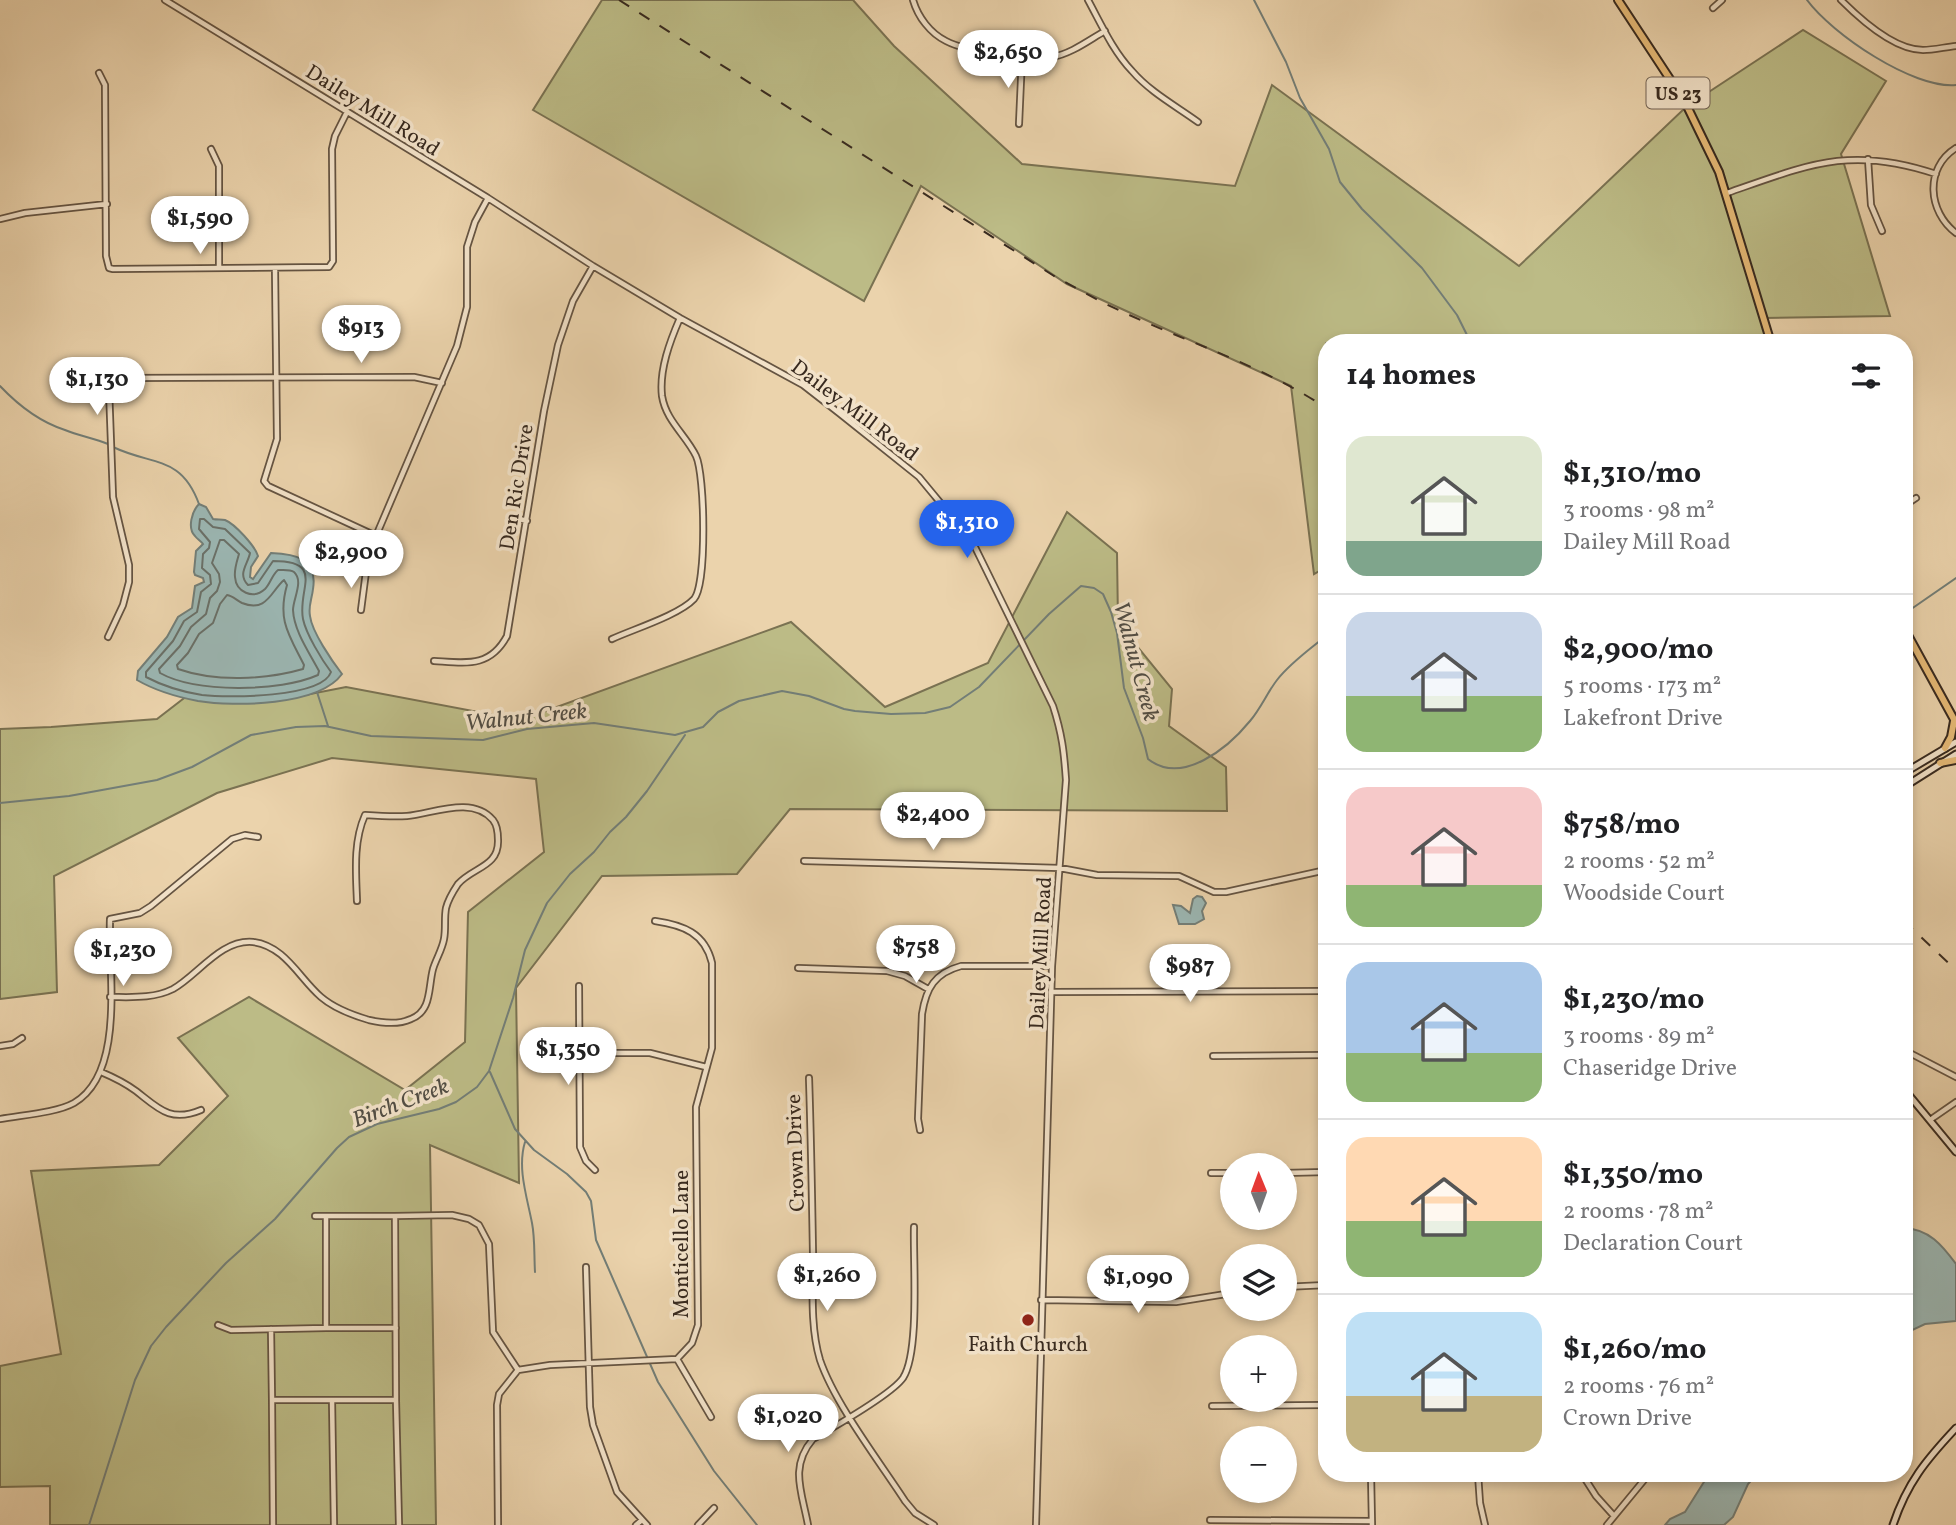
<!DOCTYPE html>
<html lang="en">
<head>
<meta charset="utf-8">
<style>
	:root { --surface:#fff; --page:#f2f2f2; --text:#202124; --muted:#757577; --line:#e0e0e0; --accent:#2563eb }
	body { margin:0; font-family:Vollkorn,serif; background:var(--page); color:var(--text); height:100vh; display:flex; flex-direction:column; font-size:26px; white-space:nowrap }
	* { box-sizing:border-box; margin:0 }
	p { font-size:23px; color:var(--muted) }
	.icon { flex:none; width:38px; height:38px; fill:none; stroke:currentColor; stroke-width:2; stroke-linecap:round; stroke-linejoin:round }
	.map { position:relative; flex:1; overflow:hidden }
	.side { position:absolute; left:1318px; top:334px; width:595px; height:1148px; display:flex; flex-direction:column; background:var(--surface); border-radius:28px; box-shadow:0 4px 10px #0003 }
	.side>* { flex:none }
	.needle { width:46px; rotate:359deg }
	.controls { position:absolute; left:1220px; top:1153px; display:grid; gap:14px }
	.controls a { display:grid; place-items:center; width:77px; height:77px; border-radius:50%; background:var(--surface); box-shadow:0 4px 10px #0003; font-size:35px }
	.price { position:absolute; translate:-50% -60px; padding:0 16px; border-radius:24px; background:#fff; color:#222; font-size:23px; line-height:46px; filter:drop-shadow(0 2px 4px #0008) }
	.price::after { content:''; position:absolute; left:50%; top:42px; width:21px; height:16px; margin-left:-10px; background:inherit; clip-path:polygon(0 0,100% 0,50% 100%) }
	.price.current { background:var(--accent); color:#fff }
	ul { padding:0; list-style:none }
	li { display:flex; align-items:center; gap:21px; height:175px; padding:0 28px }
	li+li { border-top:2px solid var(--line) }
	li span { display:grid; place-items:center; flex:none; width:196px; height:140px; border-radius:21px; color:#555 }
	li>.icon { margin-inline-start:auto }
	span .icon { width:84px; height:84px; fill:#fffc; stroke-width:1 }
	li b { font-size:30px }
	h2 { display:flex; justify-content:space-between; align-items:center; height:84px; padding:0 28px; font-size:30px }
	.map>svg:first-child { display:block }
	.green { fill:#bcbb86; stroke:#7a7252; stroke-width:2 }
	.water { fill:#9bb6b2; stroke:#737e77; stroke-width:2 }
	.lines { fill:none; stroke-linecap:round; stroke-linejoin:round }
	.shore { stroke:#6a7068; stroke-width:2 }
	.stream { stroke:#737e77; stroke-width:2 }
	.street-casing { stroke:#655442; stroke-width:8 }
	.secondary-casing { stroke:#382a1f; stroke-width:9 }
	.primary-casing { stroke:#382a1f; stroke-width:10 }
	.street { stroke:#f2e2c9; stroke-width:4.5 }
	.secondary { stroke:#f2e2c9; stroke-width:5 }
	.primary { stroke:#e6ba76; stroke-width:6 }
	.rail { stroke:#382a1f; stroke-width:2; stroke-dasharray:12 12; stroke-linecap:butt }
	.poi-dot { fill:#8f2418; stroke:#f2e2c9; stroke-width:2.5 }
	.labels { text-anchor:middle; stroke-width:7; stroke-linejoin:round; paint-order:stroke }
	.shield { fill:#f2e2c9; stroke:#706152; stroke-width:2 }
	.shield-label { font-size:19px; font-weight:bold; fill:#382a1f }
	.street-label { font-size:21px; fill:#382a1f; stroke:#f2e2c9 }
	.poi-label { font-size:21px; fill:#382a1f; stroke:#f2e2c9 }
	.water-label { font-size:23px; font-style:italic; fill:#514d44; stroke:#f2e2c9 }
</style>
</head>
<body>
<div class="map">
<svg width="1956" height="1525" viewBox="0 0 1956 1525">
	<rect width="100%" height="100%" fill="#ebd3ac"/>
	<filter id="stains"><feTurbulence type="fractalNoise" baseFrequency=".00286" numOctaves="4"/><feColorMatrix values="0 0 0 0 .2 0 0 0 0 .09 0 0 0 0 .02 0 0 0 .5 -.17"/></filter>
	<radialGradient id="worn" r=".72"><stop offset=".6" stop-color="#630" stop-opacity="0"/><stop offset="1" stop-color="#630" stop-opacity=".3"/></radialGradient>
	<path class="green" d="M 602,0 L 853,0 L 894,46 L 1022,164 L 1235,186 L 1272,85 L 1519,266 L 1686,107 L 1803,30 L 1886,81 L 1841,154 L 1890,316 L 1763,318 L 1770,343 L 1326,343 L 1326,567 L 1314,574 L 1291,386 L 1067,284 L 921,186 L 864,301 L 533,110 Z
		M 1067,512 L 1117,553 L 1118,623 L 1172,689 L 1169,726 L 1226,767 L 1227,811 L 790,809 L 737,874 L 602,876 L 516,988 L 519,1183 L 430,1145 L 436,1525 L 50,1525 L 50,1486 L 0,1487 L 0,1366 L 61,1354 L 31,1171 L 159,1165 L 228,1096 L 178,1038 L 249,997 L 405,1090 L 465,1042 L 468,912 L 544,852 L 536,779 L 332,758 L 217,793 L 54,876 L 57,992 L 0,999 L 0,729 L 51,727 L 157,719 L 192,692 L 290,698 L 346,687 L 521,720 L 791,622 L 885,707 L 988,663 Z"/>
	<path class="water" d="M 199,504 L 206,507 L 213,519 C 217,520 221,519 225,520 C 235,524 255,546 258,556 L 251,567 L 250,577 L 253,579 L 271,553 C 295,554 318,558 313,589 C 312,599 308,606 310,616 C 312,632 332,661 342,674 C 319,706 234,707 198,701 C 177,697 156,691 137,680 L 138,671 L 167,637 L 178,617 L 192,608 L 195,586 L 204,582 L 203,578 L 195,575 L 194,572 L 196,551 L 203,544 C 201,541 197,539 195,536 C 187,528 192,511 199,504 Z
		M 1197,896 L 1202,897 L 1206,903 L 1202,911 L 1204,919 L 1195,924 L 1179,924 L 1173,905 L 1181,906 L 1190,913 L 1193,899 Z
		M 1904,1228 C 1929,1229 1942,1245 1956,1264 L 1956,1321 L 1925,1324 L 1904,1334 Z
		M 1709,1474 L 1757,1474 L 1748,1484 L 1733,1517 L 1724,1525 L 1665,1525 L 1670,1519 L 1685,1512 Z"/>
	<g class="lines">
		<path class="shore" d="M 200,519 L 204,519 L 213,527 L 225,529 L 250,553 C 248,564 237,574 248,585 L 258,583 L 273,561 C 326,561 297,589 303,619 C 306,634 322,660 331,672 C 322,698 227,698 202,695 C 183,692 163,686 146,677 L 146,672 L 173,641 L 184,621 L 197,612 L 201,592 L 211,584 L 210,575 L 202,568 L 203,554 L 209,548 L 210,542 L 199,529 Z
			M 220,540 L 224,540 L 239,554 C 237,561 234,569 235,577 C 236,592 253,600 265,589 C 270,584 272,575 278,570 C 282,570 290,569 294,572 C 304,581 293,599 293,610 C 294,631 309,652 319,671 L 318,675 C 280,692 196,693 160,673 L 159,669 L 180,646 L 191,627 L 206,614 L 210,598 L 217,591 L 220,582 L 219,574 L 212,563 Z
			M 284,580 L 287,585 C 277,620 289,635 304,665 L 303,669 C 265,680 215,682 178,669 L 177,665 L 188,653 L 199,634 L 213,623 L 220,604 L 227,595 C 233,596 236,600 242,603 C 267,613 271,591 284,580 Z"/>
		<path class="stream" d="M 1254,0 L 1286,62 L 1300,98 L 1329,149 L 1340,182 L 1362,209 L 1422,268 L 1457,315 L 1471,343
			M 1807,0 C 1832,34 1913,89 1956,85
			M 0,386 C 18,405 40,422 65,430 C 79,436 94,438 108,444
			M 113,447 C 153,466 181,455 199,504
			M 1904,614 L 1956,578
			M 317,692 L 328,726
			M 0,803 L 69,796 L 157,780 L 192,767 L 251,735 L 296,727 L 325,726 L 371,736 L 483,740 L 527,729 L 594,723 L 675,735 L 703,727 L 718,712 L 739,701 L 782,691 L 809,696 L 844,709 L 855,711 L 891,714 L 925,713 L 950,707 L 979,687 L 1049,614 L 1081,586 L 1094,588 L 1103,594 L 1111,612 L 1117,633 L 1124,688 L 1143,738 L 1148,759 C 1182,786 1228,748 1250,721 C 1261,708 1267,693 1277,680 C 1290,663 1310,649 1326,636
			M 490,1072 L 515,1129 L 534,1150 L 567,1174 L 586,1192 L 591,1201 L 596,1240 L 658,1382 L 714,1471 L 757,1525
			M 525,1142 C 517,1168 527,1197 532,1223 C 535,1238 534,1255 535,1272
			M 89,1525 L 135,1380 L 151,1346 L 166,1327 L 226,1263 L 275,1219 L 337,1148 L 349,1137 L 377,1124 L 439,1109 L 456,1102 L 477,1087 L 489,1071 L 513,998 L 525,950 L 547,903 L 570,874 L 594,852 L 610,832 L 626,817 L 647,791 L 685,735"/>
		<defs>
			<path id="street" d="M 165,0 L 488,198 L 593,266 L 680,318 L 803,385 L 839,413 L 919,477 L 972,541 L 1053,706 C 1062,734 1064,751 1066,780 L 1052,966 L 1036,1525
				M 913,0 C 918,17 930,33 946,41 C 967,52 1028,61 1052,57 C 1071,54 1089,40 1105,31
				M 1088,0 C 1101,24 1113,51 1132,71 C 1150,92 1176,106 1198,122
				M 1841,0 C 1861,20 1894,50 1923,50 C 1934,50 1945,47 1956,46
				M 1713,8 L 1722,0
				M 99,73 L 105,85 L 106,256 L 109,268 L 113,269 L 329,267 L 333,261 L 332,149 L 335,136 L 347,112
				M 1019,124 L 1022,57
				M 1956,148 C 1924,168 1928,212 1956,233
				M 211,149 L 219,166 L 219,268
				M 1868,159 L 1871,205 L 1882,231
				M 1727,193 C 1808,165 1850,145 1936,174
				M 0,219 L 25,213 L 107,204
				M 275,269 L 277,439 L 264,481 L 268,486 L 376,536
				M 1904,361 L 1908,362
				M 1904,506 L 1916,498
				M 512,517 L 527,521
				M 361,610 L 367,564 L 376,536 L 457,346 L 467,307 L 467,247 L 475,222 L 488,198
				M 108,637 L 123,605 L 129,582 L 129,565 L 113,497 L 109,389 L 112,382 L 119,378 L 414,377 L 442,383
				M 612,639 C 634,629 679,615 694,599 C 707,584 705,475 696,456 C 686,435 666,421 662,396 C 659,370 670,341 680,318
				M 434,661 C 466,663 490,668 507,636 L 544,411 L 558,345 L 573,301 L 593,266
				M 804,861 L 1060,868 L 1097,875 L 1179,876 L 1214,892 L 1226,892 L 1326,870
				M 798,968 L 887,971 L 905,976 L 928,989
				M 579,986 L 580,1147 L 586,1161 L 595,1170
				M 1053,992 L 1326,991
				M 110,997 C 131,997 153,999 173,989 C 198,975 221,939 253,942 C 285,946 299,978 321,997 C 335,1009 352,1015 369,1020 C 382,1023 398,1025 411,1019 C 432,1011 428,988 433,969 C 436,959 442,950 444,939 C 446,929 444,918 446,908 C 448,900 454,890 458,884 C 473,867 499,867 498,840 C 498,833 497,825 493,820 C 472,795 432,814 407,816 C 393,817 379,816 365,815 C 353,842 356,873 357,901
				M 0,1046 L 13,1044 L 22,1038
				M 1904,1050 L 1956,1077
				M 581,1053 L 650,1053 L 706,1067
				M 1213,1056 L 1326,1055
				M 101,1072 C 113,1077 125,1083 136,1091 C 158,1108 170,1123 201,1110
				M 809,1078 C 811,1137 812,1195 813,1254 C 813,1288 810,1327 820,1360 C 835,1404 879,1461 905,1501 L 915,1513 L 934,1525
				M 0,1119 C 21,1115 56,1113 74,1103 C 126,1073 108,970 110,919 L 140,913 L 151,906 L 232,839 L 245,835 L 258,837
				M 1930,1120 L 1956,1102
				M 920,1130 L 918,1119 L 922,1014 C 926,988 935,973 961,966 L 1052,966
				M 1211,1173 L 1232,1173
				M 1284,1173 L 1326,1172
				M 315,1216 L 395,1216 L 396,1400
				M 326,1216 L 326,1328 L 396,1328
				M 395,1216 L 452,1215 L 469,1219 L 479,1225 L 489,1244 L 493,1332 L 518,1370
				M 586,1267 L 590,1407 L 593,1425 L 617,1492 L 647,1525
				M 1284,1287 L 1326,1285
				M 1041,1300 L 1176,1302 L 1232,1293
				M 218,1325 L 231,1330 L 326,1328
				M 271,1329 L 272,1400
				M 677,1359 L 711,1417
				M 332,1400 L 334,1525
				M 1212,1406 L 1326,1405
				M 1371,1474 L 1372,1525
				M 1478,1474 L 1480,1503 L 1485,1525
				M 1582,1474 L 1596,1496 L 1614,1516
				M 1210,1520 L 1372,1521
				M 273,1525 L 272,1400 L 396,1400 L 399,1525
				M 498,1525 L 497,1405 L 499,1394 L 518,1370 L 550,1365 L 677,1359 L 692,1343 L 698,1325 L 696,1107 L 712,1048 L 712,963 C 705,933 683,925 655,921
				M 636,1525 L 642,1520
				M 698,1525 L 714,1508
				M 808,1525 C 802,1492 789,1467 813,1439 C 834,1427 891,1395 903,1378 C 920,1352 913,1261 914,1227
				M 1607,1525 L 1649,1474"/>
			<path id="secondary" d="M 1904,773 L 1956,742
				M 1904,787 L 1956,754
				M 1904,1089 L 1956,1152
				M 1893,1525 C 1907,1483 1926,1460 1956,1428"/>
			<path id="primary" d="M 1618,0 L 1685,102 L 1719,172 L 1771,343
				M 1904,628 L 1956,723
				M 1945,748 L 1951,737 L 1954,721
				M 1940,763 L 1956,760"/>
		</defs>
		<use href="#street" class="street-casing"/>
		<use href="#secondary" class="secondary-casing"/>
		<use href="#primary" class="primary-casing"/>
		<use href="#street" class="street"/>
		<use href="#secondary" class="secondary"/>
		<use href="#primary" class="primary"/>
		<path class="rail" d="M 619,0 L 1054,276 C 1071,285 1088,295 1106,304 C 1179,340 1259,363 1326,408
			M 1904,921 L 1956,970"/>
	</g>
	<circle class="poi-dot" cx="1028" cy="1320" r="7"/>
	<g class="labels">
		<rect class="shield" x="1646.5" y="77.5" width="63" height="31" rx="5"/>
		<g class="shield-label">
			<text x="1678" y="100">US 23</text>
		</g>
		<g class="street-label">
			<text transform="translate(373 110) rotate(32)" y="7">Dailey Mill Road</text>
			<text transform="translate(855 410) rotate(37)" y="7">Dailey Mill Road</text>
			<text transform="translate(516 487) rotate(-81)" y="7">Den Ric Drive</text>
			<text transform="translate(1040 953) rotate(-87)" y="7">Dailey Mill Road</text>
			<text transform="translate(795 1153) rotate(-92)" y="7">Crown Drive</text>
			<text transform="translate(681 1244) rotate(-90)" y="7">Monticello Lane</text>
		</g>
		<g class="poi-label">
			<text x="1028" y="1351">Faith Church</text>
		</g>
		<g class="water-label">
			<text transform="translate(1137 661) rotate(75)" y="8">Walnut Creek</text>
			<text transform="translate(526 716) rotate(-6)" y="8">Walnut Creek</text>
			<text transform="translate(400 1102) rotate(-21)" y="8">Birch Creek</text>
		</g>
	</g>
	<rect width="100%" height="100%" filter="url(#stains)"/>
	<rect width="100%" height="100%" fill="url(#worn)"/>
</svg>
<div class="controls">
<a><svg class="needle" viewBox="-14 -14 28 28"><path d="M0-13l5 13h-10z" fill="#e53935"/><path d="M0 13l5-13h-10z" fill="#757577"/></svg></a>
<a><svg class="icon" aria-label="layers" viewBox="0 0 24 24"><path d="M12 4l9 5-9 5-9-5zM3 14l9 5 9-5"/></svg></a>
<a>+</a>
<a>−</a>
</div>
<b class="price" style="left:1008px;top:90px">$2,650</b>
<b class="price" style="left:200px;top:256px">$1,590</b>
<b class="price" style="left:361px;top:365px">$913</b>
<b class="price" style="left:97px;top:417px">$1,130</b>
<b class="price current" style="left:967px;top:560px">$1,310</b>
<b class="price" style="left:351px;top:590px">$2,900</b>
<b class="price" style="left:933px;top:852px">$2,400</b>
<b class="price" style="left:916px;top:985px">$758</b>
<b class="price" style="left:123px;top:988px">$1,230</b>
<b class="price" style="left:1190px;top:1004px">$987</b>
<b class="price" style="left:568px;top:1087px">$1,350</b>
<b class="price" style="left:827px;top:1313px">$1,260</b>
<b class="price" style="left:1138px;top:1315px">$1,090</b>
<b class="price" style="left:788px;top:1454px">$1,020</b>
<section class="side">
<h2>14 homes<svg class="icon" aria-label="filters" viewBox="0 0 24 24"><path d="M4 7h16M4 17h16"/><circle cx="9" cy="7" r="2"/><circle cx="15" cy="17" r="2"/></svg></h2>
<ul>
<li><span style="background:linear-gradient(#dfe7d0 75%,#7fa58c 0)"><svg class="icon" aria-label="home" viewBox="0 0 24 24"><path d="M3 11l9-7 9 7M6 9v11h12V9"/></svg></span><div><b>$1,310/mo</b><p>3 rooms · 98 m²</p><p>Dailey Mill Road</p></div></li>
<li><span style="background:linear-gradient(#c9d6e8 60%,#8fb573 0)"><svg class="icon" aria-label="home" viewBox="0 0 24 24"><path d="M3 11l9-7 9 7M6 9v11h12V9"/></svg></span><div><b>$2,900/mo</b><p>5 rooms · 173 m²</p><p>Lakefront Drive</p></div></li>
<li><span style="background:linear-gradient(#f6c9c9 70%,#8fb573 0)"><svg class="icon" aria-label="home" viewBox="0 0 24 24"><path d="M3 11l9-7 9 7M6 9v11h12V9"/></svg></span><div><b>$758/mo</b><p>2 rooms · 52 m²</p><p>Woodside Court</p></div></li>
<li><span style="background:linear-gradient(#a9c7e8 65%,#8fb573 0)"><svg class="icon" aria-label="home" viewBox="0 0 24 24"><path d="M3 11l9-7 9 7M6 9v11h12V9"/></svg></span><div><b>$1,230/mo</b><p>3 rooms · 89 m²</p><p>Chaseridge Drive</p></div></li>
<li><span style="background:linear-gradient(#ffd9b3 60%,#8fb573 0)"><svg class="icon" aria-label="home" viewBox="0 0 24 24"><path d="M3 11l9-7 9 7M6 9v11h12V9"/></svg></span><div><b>$1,350/mo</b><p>2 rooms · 78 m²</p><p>Declaration Court</p></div></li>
<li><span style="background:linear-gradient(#bfe0f5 60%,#c2b280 0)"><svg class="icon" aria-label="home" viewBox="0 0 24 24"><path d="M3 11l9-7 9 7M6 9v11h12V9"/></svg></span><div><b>$1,260/mo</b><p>2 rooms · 76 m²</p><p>Crown Drive</p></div></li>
</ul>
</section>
</div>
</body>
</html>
